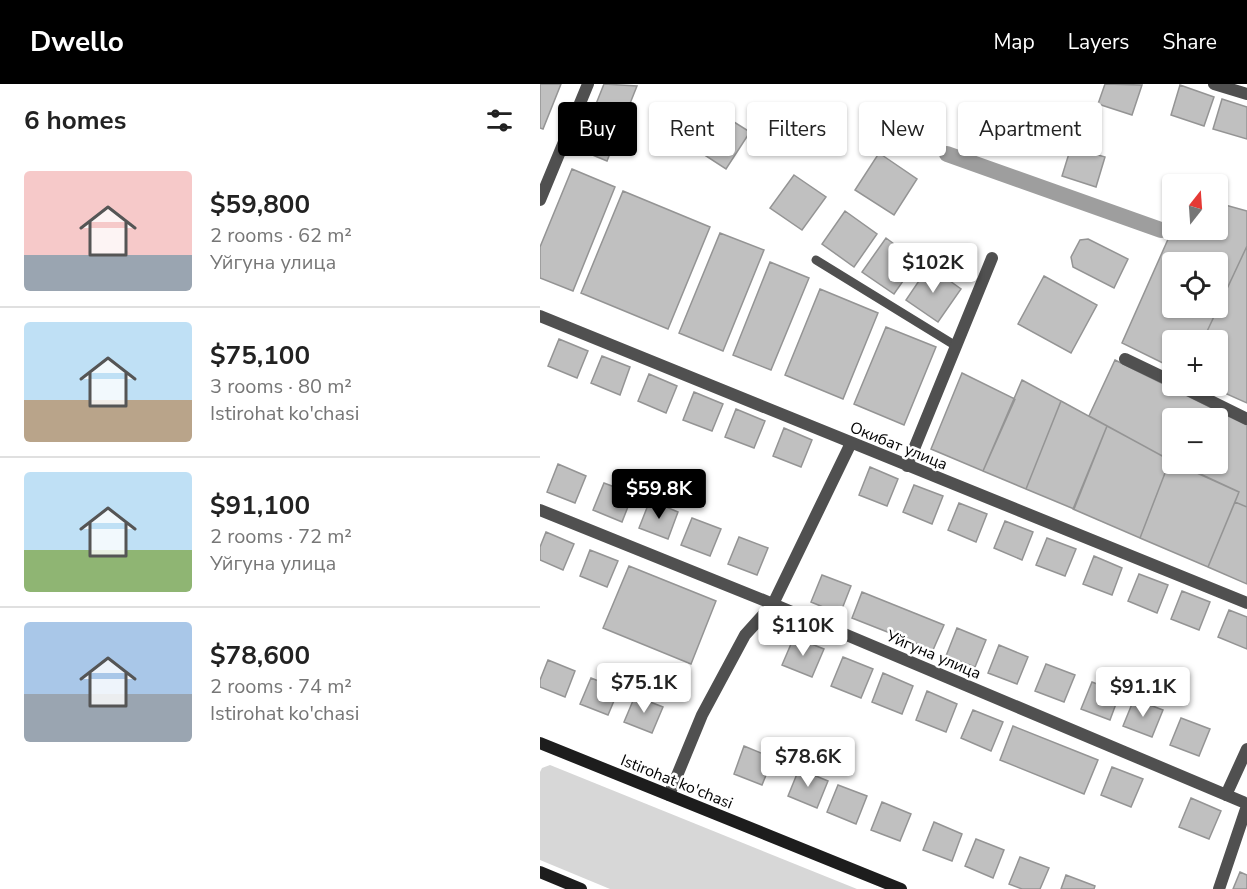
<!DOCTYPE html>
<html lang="en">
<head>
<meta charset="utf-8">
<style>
	:root { --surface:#fff; --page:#f2f2f2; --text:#222; --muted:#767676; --line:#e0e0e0; --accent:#000 }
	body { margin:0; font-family:"Nunito Sans",sans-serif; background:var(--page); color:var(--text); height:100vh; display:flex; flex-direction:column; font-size:22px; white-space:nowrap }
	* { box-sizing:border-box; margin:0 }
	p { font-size:20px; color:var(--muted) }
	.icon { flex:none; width:33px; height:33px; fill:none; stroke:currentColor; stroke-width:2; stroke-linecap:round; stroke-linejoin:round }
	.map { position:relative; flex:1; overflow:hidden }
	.panel { display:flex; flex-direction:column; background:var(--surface); width:540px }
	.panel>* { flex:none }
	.guide { position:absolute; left:18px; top:18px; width:570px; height:54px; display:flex; gap:12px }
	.needle { width:39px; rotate:17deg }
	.fabs { position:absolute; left:622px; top:90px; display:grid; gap:12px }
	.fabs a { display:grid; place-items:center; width:66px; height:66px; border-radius:6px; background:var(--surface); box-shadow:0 2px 4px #0004; font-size:30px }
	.price { position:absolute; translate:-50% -51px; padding:0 14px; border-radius:6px; background:#fff; color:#222; font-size:20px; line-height:39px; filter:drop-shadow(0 2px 3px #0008) }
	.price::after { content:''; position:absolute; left:50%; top:36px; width:18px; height:14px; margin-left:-9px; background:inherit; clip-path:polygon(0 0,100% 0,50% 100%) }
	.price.active { background:var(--accent); color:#fff }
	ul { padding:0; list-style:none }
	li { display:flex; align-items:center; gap:18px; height:150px; padding:0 24px }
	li+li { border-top:2px solid var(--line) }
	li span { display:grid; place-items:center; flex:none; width:168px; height:120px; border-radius:6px; color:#555 }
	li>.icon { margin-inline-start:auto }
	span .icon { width:72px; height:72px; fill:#fffc; stroke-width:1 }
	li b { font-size:26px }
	h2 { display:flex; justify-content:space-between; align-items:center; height:72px; padding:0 24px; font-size:26px }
	.chip { padding:0 21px; border-radius:6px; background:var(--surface); box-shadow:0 2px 4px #0004; font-size:21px; line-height:54px }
	.chip.active { background:var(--accent); color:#fff }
	header { display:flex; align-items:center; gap:36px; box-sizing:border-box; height:84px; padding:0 30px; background:var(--accent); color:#fff }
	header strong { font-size:28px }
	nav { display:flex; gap:33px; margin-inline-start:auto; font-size:21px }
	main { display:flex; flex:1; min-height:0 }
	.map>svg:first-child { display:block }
	.green { fill:#d7d7d7 }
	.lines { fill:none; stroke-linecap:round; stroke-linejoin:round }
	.canal { stroke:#9e9e9e; stroke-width:16 }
	.building { fill:#c0c0c0; stroke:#949494; stroke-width:1.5; fill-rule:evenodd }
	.service { stroke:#505050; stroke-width:9 }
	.minor { stroke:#505050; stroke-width:12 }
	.secondary { stroke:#1d1d1d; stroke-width:12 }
	.labels { text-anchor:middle; stroke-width:5; stroke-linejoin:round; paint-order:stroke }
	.street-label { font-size:16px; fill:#000; stroke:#fff }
</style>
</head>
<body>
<header>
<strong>Dwello</strong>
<nav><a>Map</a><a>Layers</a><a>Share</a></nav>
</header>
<main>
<section class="panel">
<h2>6 homes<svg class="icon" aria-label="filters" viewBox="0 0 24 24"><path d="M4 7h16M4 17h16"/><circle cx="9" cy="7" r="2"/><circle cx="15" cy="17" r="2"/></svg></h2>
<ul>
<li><span style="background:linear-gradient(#f6c9c9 70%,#9aa5b1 0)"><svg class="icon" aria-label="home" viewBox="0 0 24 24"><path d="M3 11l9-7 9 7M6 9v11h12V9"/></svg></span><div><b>$59,800</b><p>2 rooms · 62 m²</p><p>Уйгуна улица</p></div></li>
<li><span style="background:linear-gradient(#bfe0f5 65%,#b9a48a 0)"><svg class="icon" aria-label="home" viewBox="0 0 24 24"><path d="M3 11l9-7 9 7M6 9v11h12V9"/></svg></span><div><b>$75,100</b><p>3 rooms · 80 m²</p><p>Istirohat ko'chasi</p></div></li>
<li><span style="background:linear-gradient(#bfe0f5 65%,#8fb573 0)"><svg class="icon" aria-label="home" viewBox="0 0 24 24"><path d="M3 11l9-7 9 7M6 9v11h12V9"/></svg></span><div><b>$91,100</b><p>2 rooms · 72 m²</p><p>Уйгуна улица</p></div></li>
<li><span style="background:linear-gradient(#a9c7e8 60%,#9aa5b1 0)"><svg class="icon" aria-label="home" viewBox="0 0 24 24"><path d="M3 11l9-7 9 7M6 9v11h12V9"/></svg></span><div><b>$78,600</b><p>2 rooms · 74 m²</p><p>Istirohat ko'chasi</p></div></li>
</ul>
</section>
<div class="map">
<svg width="707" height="805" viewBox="0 0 707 805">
	<rect width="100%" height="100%" fill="#fff"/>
	<path class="green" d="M 10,681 L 317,805 L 70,805 L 0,776 L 0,688 L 2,684 Z"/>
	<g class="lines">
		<path class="canal" d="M 407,70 L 621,146"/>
	</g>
	<path class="building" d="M 0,0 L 21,0 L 3,45 L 0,44 Z
		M 64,0 L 97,2 L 67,77 L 38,65 Z
		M 565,0 L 602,1 L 592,31 L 558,20 Z
		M 640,1 L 674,13 L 664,42 L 631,31 Z
		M 682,15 L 707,23 L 707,55 L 673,45 Z
		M 167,21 L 210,48 L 186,85 L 143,57 Z
		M 531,63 L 565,73 L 556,103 L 522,92 Z
		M 339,69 L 377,95 L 354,131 L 315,106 Z
		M 32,85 L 75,103 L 33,207 L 0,194 L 0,163 Z
		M 254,91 L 286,113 L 262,146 L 230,124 Z
		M 83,107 L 170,143 L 128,245 L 41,209 Z
		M 678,119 L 707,127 L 707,162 L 663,256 L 633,256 L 633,284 L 582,259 L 633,144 L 678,146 ZM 633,178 L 678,178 L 678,224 L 633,224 Z
		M 305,127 L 337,150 L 314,183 L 282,160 Z
		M 180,149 L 224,166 L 183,267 L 139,249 Z
		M 346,154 L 377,177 L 354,210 L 322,188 Z
		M 548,155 L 588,175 L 574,204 L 533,183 L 531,173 L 540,156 Z
		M 707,162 L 707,319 L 669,302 L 678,302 L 678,256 L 663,256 Z
		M 230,178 L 269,194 L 231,286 L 193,271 Z
		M 389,182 L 421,205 L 398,238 L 366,216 Z
		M 504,192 L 557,221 L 531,269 L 478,240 Z
		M 280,205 L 338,229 L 303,315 L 245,291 Z
		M 346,243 L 396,263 L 364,341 L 314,320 Z
		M 19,255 L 48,267 L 37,294 L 8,282 Z
		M 62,272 L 90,283 L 80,311 L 51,299 Z
		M 575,276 L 684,330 L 678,343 L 678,334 L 633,334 L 633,378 L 549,332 Z
		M 422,289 L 475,315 L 443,387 L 391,365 Z
		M 109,290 L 137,302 L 126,329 L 98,317 Z
		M 482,296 L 521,317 L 486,405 L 443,387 Z
		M 154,308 L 183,320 L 172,347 L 143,336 Z
		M 521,317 L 567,342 L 534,425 L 486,405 Z
		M 196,325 L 225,337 L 214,364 L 185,353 Z
		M 684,330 L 707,341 L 707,423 L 695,418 L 699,408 L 656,388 L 660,380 L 678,380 L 678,343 Z
		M 567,342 L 630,376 L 600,454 L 533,425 Z
		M 244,344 L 272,356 L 261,383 L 233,372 Z
		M 630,376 L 633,380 L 637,380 L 699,408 L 668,483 L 600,454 Z
		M 18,380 L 46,392 L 35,419 L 7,408 Z
		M 637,380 L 660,380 L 656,388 Z
		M 330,383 L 358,395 L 347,422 L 319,411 Z
		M 64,399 L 93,410 L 82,438 L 53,426 Z
		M 374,401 L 403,412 L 392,440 L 363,428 Z
		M 110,416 L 138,428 L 128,455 L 99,444 Z
		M 695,418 L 707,423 L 707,500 L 668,483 Z
		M 419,419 L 447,430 L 436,458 L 408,446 Z
		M 152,434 L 181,445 L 170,472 L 141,461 Z
		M 465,437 L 493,448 L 482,476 L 454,464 Z
		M 6,448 L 34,460 L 23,486 L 0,476 L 0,463 Z
		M 199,453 L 228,464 L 217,491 L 188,480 Z
		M 507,454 L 536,465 L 525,492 L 496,481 Z
		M 50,466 L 78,477 L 67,503 L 40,492 Z
		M 554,472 L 582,484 L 572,511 L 543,500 Z
		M 89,482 L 176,517 L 151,580 L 63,544 Z
		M 599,490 L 628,501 L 617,529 L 588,517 Z
		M 282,491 L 311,502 L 300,530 L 271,518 Z
		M 642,507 L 670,518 L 659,546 L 631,535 Z
		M 322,508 L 404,541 L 393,566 L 312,534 Z
		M 689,526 L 707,533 L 707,565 L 678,553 Z
		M 417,544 L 446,556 L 435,583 L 406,572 Z
		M 254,553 L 284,565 L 272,593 L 242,581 Z
		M 459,561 L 488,573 L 477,600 L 448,589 Z
		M 303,573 L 333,585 L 321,614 L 291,602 Z
		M 8,576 L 35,587 L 25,613 L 0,603 L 0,596 Z
		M 506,580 L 535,591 L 524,618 L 495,607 Z
		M 343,589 L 373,602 L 362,630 L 332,618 Z
		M 51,594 L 79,605 L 68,631 L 40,620 Z
		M 552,598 L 580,609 L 570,636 L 541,625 Z
		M 387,607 L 417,620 L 406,648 L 376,636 Z
		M 95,612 L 123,623 L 112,649 L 84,638 Z
		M 594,615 L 623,626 L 612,653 L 583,642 Z
		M 433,626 L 463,638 L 451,667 L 421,654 Z
		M 641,634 L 670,645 L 659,672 L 630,661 Z
		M 473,642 L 558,676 L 544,710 L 460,676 Z
		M 204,662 L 233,674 L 222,701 L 194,690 Z
		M 572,683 L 603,695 L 591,723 L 561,711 Z
		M 259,685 L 288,697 L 277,724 L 248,712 Z
		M 298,701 L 327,712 L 316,740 L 287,728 Z
		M 651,714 L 681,727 L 669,755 L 639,743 Z
		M 342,718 L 371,730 L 360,757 L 331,746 Z
		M 394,738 L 422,750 L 412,777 L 383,766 Z
		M 436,755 L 464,766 L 453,794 L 425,782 Z
		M 480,773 L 509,784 L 500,805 L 482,805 L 469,800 Z
		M 700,788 L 707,791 L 707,805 L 693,805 Z
		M 526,791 L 555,802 L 554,805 L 521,805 Z"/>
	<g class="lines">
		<path class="service" d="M 276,176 L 416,262"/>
		<path class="minor" d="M 674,0 L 707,10
			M 0,116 L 48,0
			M 0,232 L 707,519
			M 585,275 L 633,298
			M 640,302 L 707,335
			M 367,382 L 452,174
			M 0,426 L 233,520 L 703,718 L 707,721 L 706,725 L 679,805
			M 129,711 L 162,631 L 205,551 L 233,520 L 311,359
			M 686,711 L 707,665"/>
		<path class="secondary" d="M 0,659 L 361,805
			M 0,788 L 41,805"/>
	</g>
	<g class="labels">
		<g class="street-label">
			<text transform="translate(359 361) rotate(22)" y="6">Окибат улица</text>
			<text transform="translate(394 570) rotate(23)" y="6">Уйгуна улица</text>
			<text transform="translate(137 697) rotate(22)" y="6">Istirohat ko'chasi</text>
		</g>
	</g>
</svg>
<div class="fabs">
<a><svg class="needle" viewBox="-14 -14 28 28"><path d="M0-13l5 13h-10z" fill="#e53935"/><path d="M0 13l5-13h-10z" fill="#767676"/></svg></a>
<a><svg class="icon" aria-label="locate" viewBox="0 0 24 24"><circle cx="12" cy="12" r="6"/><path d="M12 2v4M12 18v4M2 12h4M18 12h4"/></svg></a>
<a>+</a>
<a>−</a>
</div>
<b class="price" style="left:393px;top:210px">$102K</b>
<b class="price active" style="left:119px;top:436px">$59.8K</b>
<b class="price" style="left:263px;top:573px">$110K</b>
<b class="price" style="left:104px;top:630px">$75.1K</b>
<b class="price" style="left:603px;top:634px">$91.1K</b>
<b class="price" style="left:268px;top:704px">$78.6K</b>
<div class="guide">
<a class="chip active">Buy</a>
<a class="chip">Rent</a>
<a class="chip">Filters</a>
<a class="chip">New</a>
<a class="chip">Apartment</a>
</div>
</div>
</main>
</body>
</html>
